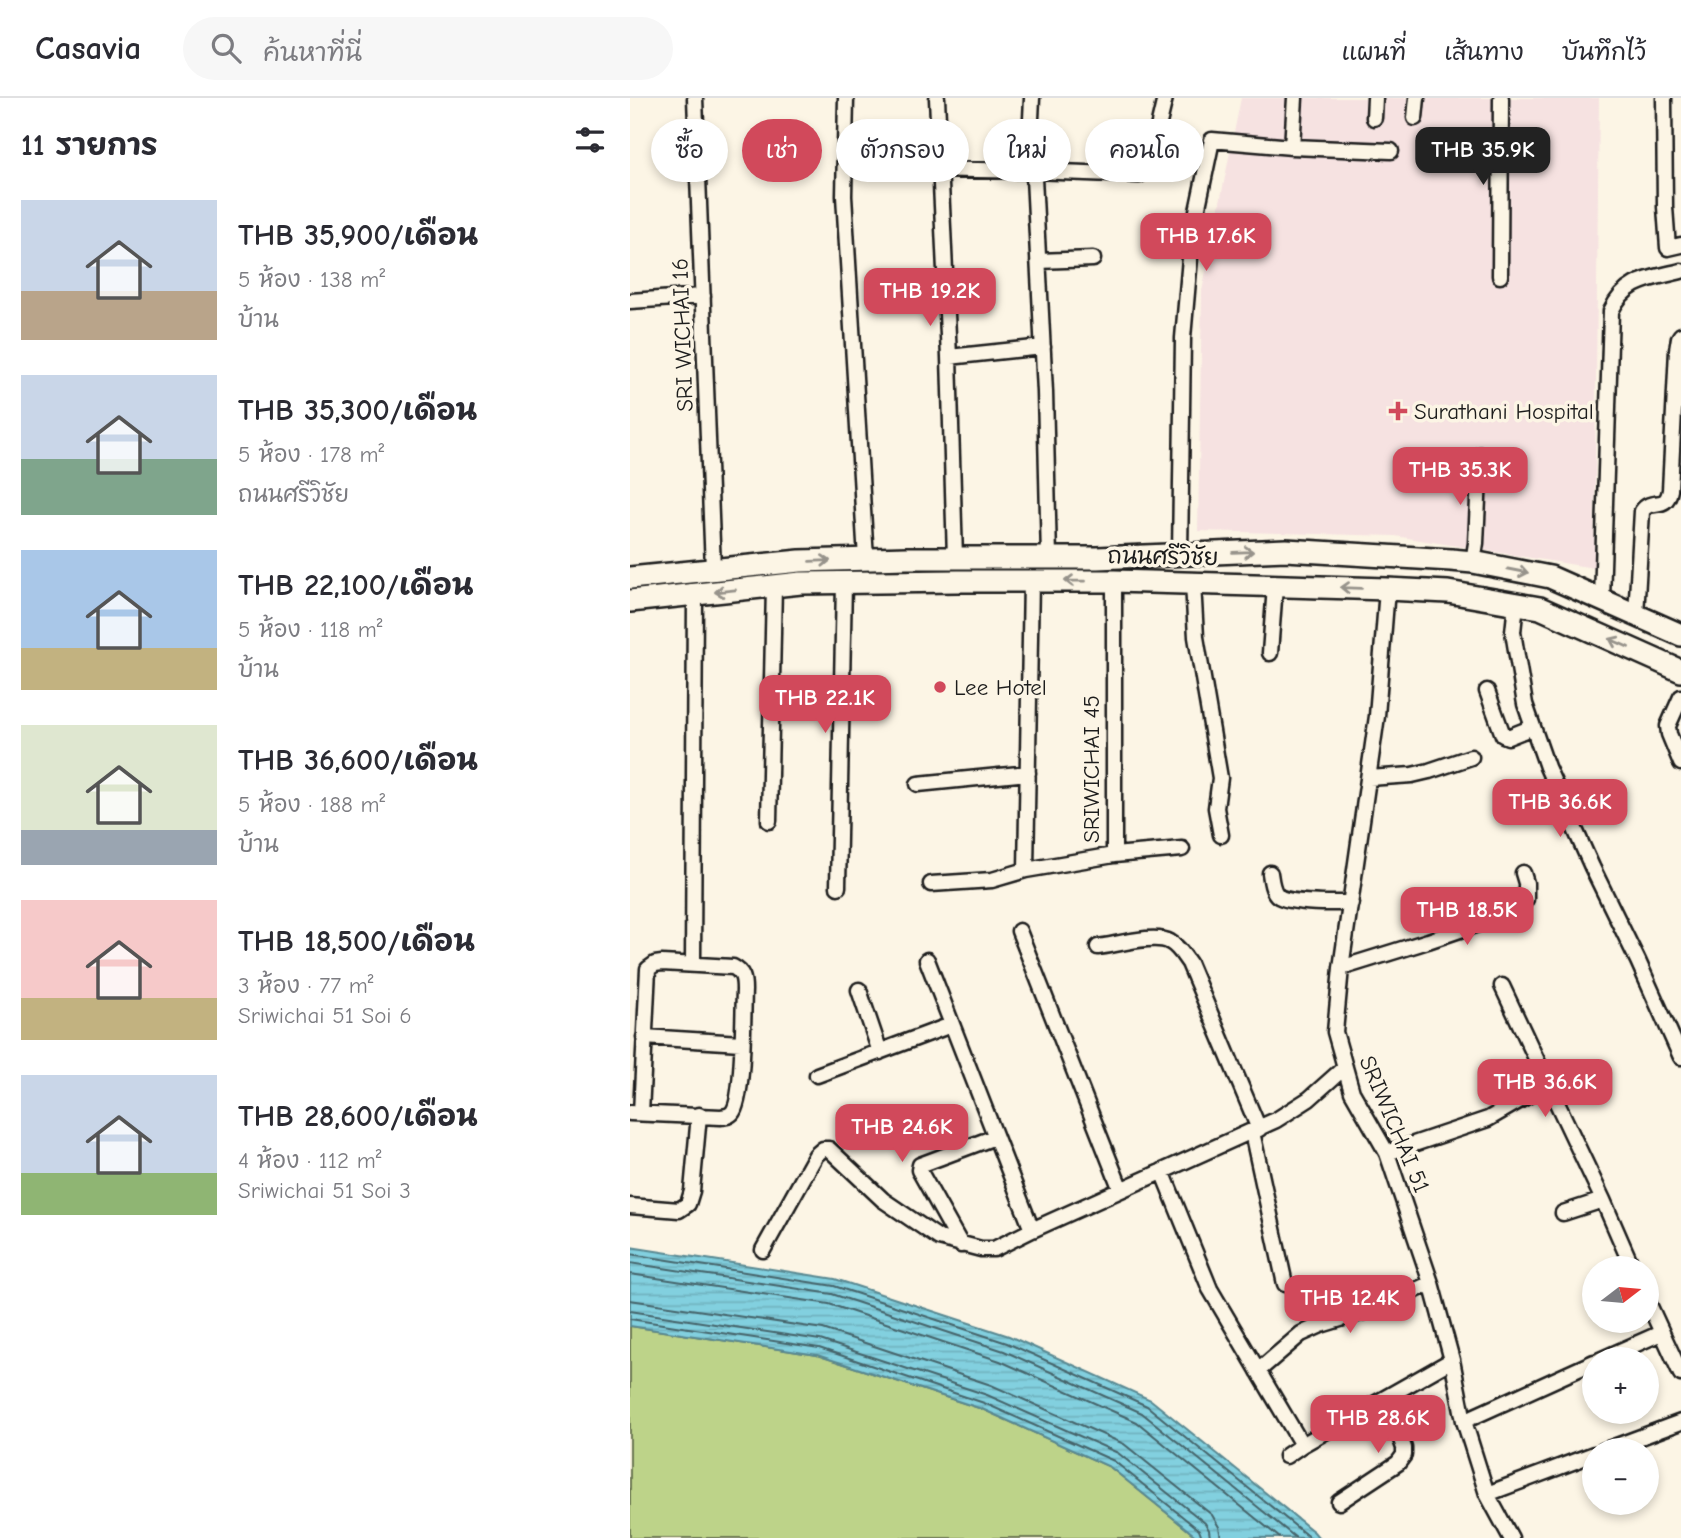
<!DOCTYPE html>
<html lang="th">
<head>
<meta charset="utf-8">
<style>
	:root { --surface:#fff; --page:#f7f7f7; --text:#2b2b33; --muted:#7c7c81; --line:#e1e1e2; --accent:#d1495b }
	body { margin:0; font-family:"Comic Neue","Playpen Sans Thai",sans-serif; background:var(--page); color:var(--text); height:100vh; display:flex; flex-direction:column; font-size:26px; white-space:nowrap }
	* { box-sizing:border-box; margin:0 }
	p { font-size:23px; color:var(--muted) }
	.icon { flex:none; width:38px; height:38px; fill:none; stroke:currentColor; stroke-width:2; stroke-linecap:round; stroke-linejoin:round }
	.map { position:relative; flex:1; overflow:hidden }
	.details { display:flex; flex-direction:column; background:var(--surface); width:630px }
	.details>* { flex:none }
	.top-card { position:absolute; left:21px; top:21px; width:665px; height:63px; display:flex; gap:14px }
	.needle { width:46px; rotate:74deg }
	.tools { position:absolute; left:952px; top:1158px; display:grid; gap:14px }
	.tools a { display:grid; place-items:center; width:77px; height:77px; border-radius:50%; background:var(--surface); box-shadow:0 4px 10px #0003; font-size:35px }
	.price { position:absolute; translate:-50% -60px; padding:0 16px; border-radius:14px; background:var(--accent); color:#fff; font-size:23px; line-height:46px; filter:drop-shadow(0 2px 4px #0008) }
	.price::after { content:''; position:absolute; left:50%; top:42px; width:21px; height:16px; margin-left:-10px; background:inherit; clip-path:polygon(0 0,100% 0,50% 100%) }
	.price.active { background:#222; color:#fff }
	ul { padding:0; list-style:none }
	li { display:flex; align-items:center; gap:21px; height:175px; padding:0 21px }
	li span { display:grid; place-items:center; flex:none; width:196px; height:140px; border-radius:0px; color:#555 }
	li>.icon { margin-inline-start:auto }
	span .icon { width:84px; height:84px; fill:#fffc; stroke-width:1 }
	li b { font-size:30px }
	h2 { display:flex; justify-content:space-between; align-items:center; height:84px; padding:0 21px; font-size:30px }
	.tag { padding:0 24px; border-radius:32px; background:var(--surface); box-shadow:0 4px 10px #0003; font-size:24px; line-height:63px }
	.tag.active { background:var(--accent); color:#fff }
	header { display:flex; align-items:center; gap:42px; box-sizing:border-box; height:98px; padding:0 35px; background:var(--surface); border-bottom:2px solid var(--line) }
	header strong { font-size:33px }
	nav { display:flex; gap:38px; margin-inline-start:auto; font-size:24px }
	.search { width:490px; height:63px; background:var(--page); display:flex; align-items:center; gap:18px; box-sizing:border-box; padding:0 24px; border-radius:38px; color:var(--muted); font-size:26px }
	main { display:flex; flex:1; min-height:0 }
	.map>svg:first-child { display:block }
	.built { fill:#f6e2e1 }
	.grass { fill:#bdd389; stroke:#6c7852; stroke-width:2 }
	.water { fill:url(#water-rules); stroke:#598891; stroke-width:2 }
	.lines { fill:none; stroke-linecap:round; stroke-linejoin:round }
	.shore { stroke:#45646a; stroke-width:2 }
	.street-casing { stroke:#1c1c1c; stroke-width:19 }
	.primary-casing { stroke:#1c1c1c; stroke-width:26 }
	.street { stroke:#fcf5e5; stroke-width:14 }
	.primary { stroke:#fcf5e5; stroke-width:21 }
	.oneway { stroke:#97938b }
	.poi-dot { fill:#d1495b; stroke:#fcf5e5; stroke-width:2.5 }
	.labels { text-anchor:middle; stroke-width:7; stroke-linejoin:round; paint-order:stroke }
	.street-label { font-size:23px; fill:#1c1c1c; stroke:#fcf5e5 }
	.poi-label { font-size:23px; fill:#1c1c1c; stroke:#fcf5e5; text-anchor:start }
</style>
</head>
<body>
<header>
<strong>Casavia</strong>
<div class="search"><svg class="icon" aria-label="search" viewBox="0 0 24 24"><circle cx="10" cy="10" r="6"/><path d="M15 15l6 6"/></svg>ค้นหาที่นี่</div>
<nav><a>แผนที่</a><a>เส้นทาง</a><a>บันทึกไว้</a></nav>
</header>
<main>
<section class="details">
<h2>11 รายการ<svg class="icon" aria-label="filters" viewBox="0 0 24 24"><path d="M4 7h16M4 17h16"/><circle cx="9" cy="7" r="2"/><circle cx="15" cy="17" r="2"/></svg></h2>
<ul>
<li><span style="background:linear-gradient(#c9d6e8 65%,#b9a48a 0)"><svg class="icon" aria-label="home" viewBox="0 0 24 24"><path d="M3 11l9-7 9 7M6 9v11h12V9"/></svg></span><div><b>THB 35,900/เดือน</b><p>5 ห้อง · 138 m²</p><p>บ้าน</p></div></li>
<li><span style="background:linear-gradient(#c9d6e8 60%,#7fa58c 0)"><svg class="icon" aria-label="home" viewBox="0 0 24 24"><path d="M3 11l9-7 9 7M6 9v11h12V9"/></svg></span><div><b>THB 35,300/เดือน</b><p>5 ห้อง · 178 m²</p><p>ถนนศรีวิชัย</p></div></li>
<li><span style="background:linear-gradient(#a9c7e8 70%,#c2b280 0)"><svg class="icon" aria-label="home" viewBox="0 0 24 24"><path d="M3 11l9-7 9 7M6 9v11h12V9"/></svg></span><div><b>THB 22,100/เดือน</b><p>5 ห้อง · 118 m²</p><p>บ้าน</p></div></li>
<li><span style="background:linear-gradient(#dfe7d0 75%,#9aa5b1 0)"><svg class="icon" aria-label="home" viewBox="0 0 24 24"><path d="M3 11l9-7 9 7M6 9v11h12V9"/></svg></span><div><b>THB 36,600/เดือน</b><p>5 ห้อง · 188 m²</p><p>บ้าน</p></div></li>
<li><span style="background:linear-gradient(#f6c9c9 70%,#c2b280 0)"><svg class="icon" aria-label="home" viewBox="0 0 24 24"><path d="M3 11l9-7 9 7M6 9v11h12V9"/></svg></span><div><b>THB 18,500/เดือน</b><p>3 ห้อง · 77 m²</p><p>Sriwichai 51 Soi 6</p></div></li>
<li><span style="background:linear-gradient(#c9d6e8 70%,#8fb573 0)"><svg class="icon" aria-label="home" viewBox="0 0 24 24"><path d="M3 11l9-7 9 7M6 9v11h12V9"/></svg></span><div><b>THB 28,600/เดือน</b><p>4 ห้อง · 112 m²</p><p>Sriwichai 51 Soi 3</p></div></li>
</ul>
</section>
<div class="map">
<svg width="1051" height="1440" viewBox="0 0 1051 1440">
	<defs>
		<pattern id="water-rules" width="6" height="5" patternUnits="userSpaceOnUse" patternTransform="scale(1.75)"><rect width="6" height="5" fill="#82d0df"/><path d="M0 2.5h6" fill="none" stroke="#70b2bf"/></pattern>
	</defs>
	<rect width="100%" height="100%" fill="#fcf5e5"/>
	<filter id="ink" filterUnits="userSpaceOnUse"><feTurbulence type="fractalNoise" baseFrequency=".0143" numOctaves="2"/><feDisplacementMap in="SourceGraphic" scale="14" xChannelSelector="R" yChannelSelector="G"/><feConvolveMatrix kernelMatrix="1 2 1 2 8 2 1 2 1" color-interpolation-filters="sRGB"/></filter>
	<g filter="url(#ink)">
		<path class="built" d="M 611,0 L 969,0 L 964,470 L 765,438 L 568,433 L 572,193 Z"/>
		<path class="grass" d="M 0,1228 L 187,1257 L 352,1311 L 480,1369 L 568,1440 L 0,1440 Z"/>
		<path class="water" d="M 0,1149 L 205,1181 L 379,1238 L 521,1302 L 684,1434 L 689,1440 L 568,1440 L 480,1369 L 352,1311 L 187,1257 L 0,1228 Z"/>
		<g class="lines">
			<path class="shore" d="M 0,1156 L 204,1188 L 377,1245 L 517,1308 L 680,1440
				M 0,1165 L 202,1196 L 374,1253 L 512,1315 L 666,1440
				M 0,1176 L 199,1206 L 370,1263 L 507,1324 L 650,1440
				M 0,1202 L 193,1231 L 361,1287 L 494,1346 L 582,1417 L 589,1429 L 591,1440
				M 0,1213 L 190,1242 L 357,1297 L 488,1355 L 575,1425 L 579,1432 L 580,1440
				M 0,1221 L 189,1250 L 354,1305 L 484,1363 L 569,1432 L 572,1440"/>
			<defs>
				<path id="street" d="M 65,0 L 83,471
					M 216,0 L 214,98 L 236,461
					M 307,0 L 319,259 L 325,460
					M 402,0 L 401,21 L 415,294 L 419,460
					M 1034,0 L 1035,109 L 1038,150 L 1051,147
					M 744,20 L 745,0
					M 785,20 L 787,0
					M 662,49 L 665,0
					M 215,70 L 404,73 L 509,77 L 518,72 L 535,0
					M 408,163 L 463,161
					M 870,178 L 871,0
					M 0,203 L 73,198
					M 319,259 L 413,249
					M 550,457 L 553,240 L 562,137 L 582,42 L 662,49 L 761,53
					M 843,464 L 846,445 L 850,357
					M 563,485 L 566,539 L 590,680 L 586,710 L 591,737
					M 757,491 L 747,618 L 711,870 L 705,934 L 722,994 L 757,1055 L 801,1185 L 822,1262 L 834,1323 L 857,1396 L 881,1440
					M 972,502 L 981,213 C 996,181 1020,181 1051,173
					M 886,506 L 883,534 L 895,606 L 917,669 L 962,769 L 1008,863 L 1051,959
					M 1006,517 L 1012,413 C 1022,399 1036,414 1040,392 L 1047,252 L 1049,240 L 1051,237
					M 640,555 L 645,488
					M 857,593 L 873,637 L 878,639 L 903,629
					M 1051,599 L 1038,628 L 1039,636 L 1051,665
					M 739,680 L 782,677 L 799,673 L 841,659
					M 288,686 L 398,675
					M 139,723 L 144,488
					M 484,757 L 552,751
					M 396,772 L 401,482
					M 640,775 C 641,782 642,792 647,797 C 654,806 707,805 721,805
					M 301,786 L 362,782 L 396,772 L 484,757 L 484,483
					M 208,789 L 214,485
					M 389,833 L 491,1092
					M 468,849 C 486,847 525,835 540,844 C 549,849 553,857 559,865 L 629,1031
					M 297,862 L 402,1132
					M 63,866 L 65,496
					M 711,870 L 798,843 L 877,816 L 890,809 L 896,801 L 896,785 L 893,775
					M 872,888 L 918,986
					M 229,892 L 250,954
					M 14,939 L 111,945
					M 187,977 L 321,927
					M 0,1015 L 91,1019 C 96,1018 98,1019 102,1015 C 114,1002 113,914 114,892 C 114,881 113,874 103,869 L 32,865 L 25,866 L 18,871 L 11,1015
					M 622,1034 L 655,1186
					M 757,1055 L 858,1021 L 918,986 L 973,1102 L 1003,1171
					M 532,1073 L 580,1191 L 672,1347
					M 0,1108 L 49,1112 L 58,1106 L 62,1093 L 69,1017
					M 933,1115 L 973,1102
					M 331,1147 L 289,1072 L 290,1067 L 365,1039
					M 133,1152 L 186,1057 L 193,1051 L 199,1051 L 253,1102 L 309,1140 L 351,1151 L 364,1151 L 402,1132 L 646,1022 L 679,1001 L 715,969
					M 1017,1202 L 1051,1276
					M 970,1262 L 1031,1235
					M 628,1273 L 671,1236 L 691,1227 L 750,1209 L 801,1185
					M 834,1323 L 964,1264
					M 973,1353 L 1051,1324
					M 656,1358 L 672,1347 L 822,1262
					M 857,1396 L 964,1356
					M 709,1404 L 768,1365 L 774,1357 L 774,1350 L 756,1300"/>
				<path id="primary" d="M 0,480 L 170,463 L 277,460 L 467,460 L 656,452 L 821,462 L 843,464 L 920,479 L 1051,537
					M 0,503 L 171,485 L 328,483 L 484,483 L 757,491 L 818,494 L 910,510 L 1051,573"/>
			</defs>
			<use href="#street" class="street-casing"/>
			<use href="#primary" class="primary-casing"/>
			<use href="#street" class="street"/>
			<use href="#primary" class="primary"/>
		</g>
		<defs><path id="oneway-shaft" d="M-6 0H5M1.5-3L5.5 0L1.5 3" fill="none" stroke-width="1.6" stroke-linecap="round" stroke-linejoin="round" transform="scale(1.75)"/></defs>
		<g class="oneway">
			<use href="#oneway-shaft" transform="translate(613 454) rotate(-2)"/>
			<use href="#oneway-shaft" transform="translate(190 463) rotate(-2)"/>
			<use href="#oneway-shaft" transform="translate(888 473) rotate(11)"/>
			<use href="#oneway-shaft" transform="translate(445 483) rotate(-179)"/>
			<use href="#oneway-shaft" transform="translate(721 490) rotate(-178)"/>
			<use href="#oneway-shaft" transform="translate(95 493) rotate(174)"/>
			<use href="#oneway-shaft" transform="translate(989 545) rotate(-156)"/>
		</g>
	</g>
	<g class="poi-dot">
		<path d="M764.5 302.5h7v7h7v7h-7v7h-7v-7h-7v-7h7z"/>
		<circle cx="310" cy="589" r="7"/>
	</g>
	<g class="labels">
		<g class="street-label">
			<text transform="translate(52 237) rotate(-92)" y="8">SRI WICHAI 16</text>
			<text transform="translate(533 458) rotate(1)" y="8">ถนนศรีวิชัย</text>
			<text transform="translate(461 671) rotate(-90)" y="8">SRIWICHAI 45</text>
			<text transform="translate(765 1026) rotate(67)" y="8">SRIWICHAI 51</text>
		</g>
		<g class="poi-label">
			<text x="784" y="321">Surathani Hospital</text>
			<text x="324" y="597">Lee Hotel</text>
		</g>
	</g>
</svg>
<div class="tools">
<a><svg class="needle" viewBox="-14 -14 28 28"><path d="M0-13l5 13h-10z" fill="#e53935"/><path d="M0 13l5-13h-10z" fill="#7c7c81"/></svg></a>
<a>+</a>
<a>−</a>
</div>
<b class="price active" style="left:853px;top:89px">THB 35.9K</b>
<b class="price" style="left:576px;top:175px">THB 17.6K</b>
<b class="price" style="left:300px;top:230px">THB 19.2K</b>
<b class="price" style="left:830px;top:409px">THB 35.3K</b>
<b class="price" style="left:195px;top:637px">THB 22.1K</b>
<b class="price" style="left:930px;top:741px">THB 36.6K</b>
<b class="price" style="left:837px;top:849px">THB 18.5K</b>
<b class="price" style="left:915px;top:1021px">THB 36.6K</b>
<b class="price" style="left:272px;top:1066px">THB 24.6K</b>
<b class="price" style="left:720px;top:1237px">THB 12.4K</b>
<b class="price" style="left:748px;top:1357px">THB 28.6K</b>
<div class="top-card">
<a class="tag">ซื้อ</a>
<a class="tag active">เช่า</a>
<a class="tag">ตัวกรอง</a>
<a class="tag">ใหม่</a>
<a class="tag">คอนโด</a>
</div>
</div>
</main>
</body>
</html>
